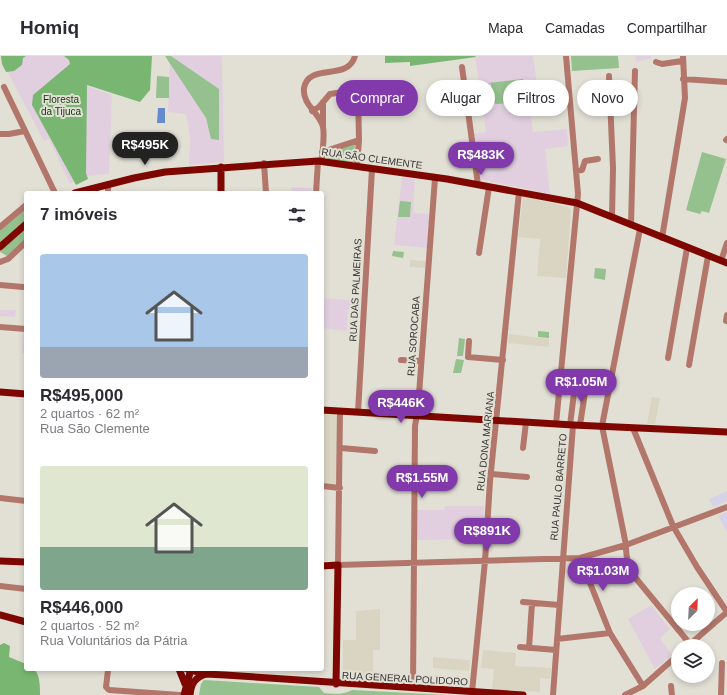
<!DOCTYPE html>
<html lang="pt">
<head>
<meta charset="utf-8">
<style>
	:root { --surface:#fff; --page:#f7f7f7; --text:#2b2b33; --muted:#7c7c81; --line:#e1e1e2; --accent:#8239ab }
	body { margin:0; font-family:Arial,sans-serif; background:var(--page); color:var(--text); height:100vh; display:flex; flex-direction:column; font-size:15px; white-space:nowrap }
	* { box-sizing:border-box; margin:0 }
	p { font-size:13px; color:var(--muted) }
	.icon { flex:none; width:22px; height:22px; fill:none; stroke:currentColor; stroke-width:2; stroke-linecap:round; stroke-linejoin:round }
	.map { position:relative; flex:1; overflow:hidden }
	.panel { position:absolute; left:24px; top:135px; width:300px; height:480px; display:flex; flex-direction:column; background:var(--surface); border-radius:4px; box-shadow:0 2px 6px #0003 }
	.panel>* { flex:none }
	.hud { position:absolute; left:336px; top:24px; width:331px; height:36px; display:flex; gap:8px }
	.needle { width:26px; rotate:24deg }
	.controls { position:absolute; left:671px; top:531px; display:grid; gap:8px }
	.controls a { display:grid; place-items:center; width:44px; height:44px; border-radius:50%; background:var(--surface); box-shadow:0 2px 6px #0003; font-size:20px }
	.price { position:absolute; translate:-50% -34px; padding:0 9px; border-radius:14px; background:var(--accent); color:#fff; font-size:13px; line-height:26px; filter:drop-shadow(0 1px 2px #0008) }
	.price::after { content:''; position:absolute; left:50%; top:24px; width:12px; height:9px; margin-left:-6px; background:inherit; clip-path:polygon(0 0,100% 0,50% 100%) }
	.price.selected { background:#222; color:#fff }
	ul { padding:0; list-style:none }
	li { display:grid; align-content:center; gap:8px; height:212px; padding:0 16px }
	li span { display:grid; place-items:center; height:124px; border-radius:4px; color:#555 }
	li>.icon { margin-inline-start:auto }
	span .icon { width:72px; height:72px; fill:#fffc; stroke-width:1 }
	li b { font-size:17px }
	h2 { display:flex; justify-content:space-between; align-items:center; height:48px; padding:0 16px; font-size:17px }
	.tag { padding:0 14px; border-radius:18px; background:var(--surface); box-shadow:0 2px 6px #0003; font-size:14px; line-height:36px }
	.tag.selected { background:var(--accent); color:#fff }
	header { display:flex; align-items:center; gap:24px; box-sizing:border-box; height:56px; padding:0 20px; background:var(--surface); border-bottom:1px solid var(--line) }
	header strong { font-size:19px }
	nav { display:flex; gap:22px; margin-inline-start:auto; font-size:14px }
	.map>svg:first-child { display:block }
	.built { fill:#d9d5c2 }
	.industrial { fill:#d6d3e8 }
	.education { fill:#e1cfe0 }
	.green { fill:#94c18d }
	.forest { fill:#79b671 }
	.water { fill:#658ad1 }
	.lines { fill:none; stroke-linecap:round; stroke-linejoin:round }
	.minor { stroke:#b3766b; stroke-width:6 }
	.major { stroke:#7e0701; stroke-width:7 }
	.labels { text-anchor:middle; stroke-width:4; stroke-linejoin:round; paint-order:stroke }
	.park-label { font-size:10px; fill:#0e3808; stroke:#e2e0d5 }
	.street-label { font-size:10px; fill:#373632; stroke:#e2e0d5 }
</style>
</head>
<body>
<header>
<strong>Homiq</strong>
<nav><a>Mapa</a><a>Camadas</a><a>Compartilhar</a></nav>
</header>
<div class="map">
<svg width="727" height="639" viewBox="0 0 727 639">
	<rect width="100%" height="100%" fill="#e2e0d5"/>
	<path class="built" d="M 523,141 L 557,148 L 568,151 L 571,154 L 566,222 L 537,220 L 540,183 L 518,181 Z
		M 410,204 L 426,205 L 425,212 L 410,211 Z
		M 509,278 L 549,283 L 549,291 L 508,287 Z
		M 652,341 L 660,342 L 655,368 L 647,368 Z
		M 322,357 L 334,357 L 338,362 L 337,426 L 335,429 L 322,429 Z
		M 418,413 L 445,413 L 445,427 L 429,427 L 429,420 L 419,420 Z
		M 380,553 L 380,594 L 373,594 L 373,623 L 345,621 L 343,619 L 343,584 L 356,584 L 356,555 Z
		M 483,594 L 516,597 L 515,610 L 551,612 L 550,623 L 540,622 L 540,636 L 492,633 L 494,613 L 481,612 Z
		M 433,601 L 470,604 L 469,615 L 433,612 Z"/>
	<path class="industrial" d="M 727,435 L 727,445 L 713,451 L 709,443 Z
		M 727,456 L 727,476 L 718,460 Z"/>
	<path class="education" d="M 10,0 L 89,0 L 87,30 L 112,39 L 109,118 L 86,120 L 70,128 L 49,83 L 44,85 L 6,13 Z
		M 170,0 L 222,0 L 224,106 L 189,109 L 190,79 L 186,58 L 168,56 Z
		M 475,0 L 533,0 L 539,42 L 529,44 L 533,76 L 567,73 L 568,90 L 545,93 L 550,138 L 479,123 L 473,78 L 486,76 Z
		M 635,0 L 651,0 L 651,2 L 636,6 Z
		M 402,121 L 415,123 L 413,157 L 430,158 L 427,192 L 394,189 Z
		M 291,131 L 312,132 L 312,137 L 292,137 Z
		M 322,242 L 360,245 L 360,254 L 348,253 L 347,275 L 322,272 Z
		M 0,254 L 16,254 L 15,261 L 0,260 Z
		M 23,276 L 26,276 L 26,297 L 22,297 Z
		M 445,450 L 484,450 L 482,483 L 417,484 L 417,454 L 444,454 Z
		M 651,549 L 670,573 L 660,582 L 672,599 L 655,613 L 628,563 Z"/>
	<path class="green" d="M 165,0 L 171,0 L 219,33 L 219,84 L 211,83 L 206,62 Z
		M 571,0 L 618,0 L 619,12 L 572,15 Z
		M 157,20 L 169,21 L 169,42 L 156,42 Z
		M 523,23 L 526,40 L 523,45 L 498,48 L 493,47 L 491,28 L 488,27 Z
		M 355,87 L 354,105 L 352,107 L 329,104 L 324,99 L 325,97 Z
		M 702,96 L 726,103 L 709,157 L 702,155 L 700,158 L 686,154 Z
		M 400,145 L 411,146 L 410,161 L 398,161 Z
		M 26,152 L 26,165 L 0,186 L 0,174 Z
		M 26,172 L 26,184 L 7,200 L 0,196 L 1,194 Z
		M 393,195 L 404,196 L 403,202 L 392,200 Z
		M 595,212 L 606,213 L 605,224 L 594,222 Z
		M 538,275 L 549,276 L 549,282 L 538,281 Z
		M 459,282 L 465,283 L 463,300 L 457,300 Z
		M 456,303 L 464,304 L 461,317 L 453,317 Z
		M 204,624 L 319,631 L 324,637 C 334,638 343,639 352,634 L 447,639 L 199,639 L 201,628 Z"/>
	<path class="forest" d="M 1,0 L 26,0 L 23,2 L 22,9 L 14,15 L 6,16 L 2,8 Z
		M 64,0 L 152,0 L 150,34 L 140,46 L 87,29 L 86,117 L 88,123 L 76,129 L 32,49 L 33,39 L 70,8 L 69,4 Z
		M 385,0 L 475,0 L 476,1 L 410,10 L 410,6 L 385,7 Z
		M 4,587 L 10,590 L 9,601 L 26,608 L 26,613 L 34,613 C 40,619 40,630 40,639 L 0,639 L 0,589 Z"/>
	<path class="water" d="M 158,52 L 165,52 L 165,67 L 157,67 Z"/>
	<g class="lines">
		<path class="minor" d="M 656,6 L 662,8 L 682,5
			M 462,11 L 478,129
			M 609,20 L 613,112 L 612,161
			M 683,23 L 727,26
			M 4,31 L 55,137
			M 312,55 L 319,51 L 330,38 L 350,35 L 358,39 L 359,84 L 357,110
			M 323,70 L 323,46
			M 0,78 L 9,78 L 25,75
			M 726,84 L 727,83
			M 322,96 L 359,84
			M 322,105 C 322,95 325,81 323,71 C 320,57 302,49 304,32 C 309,6 348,26 355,0
			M 264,107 L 266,137
			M 576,115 L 582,114 L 585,105 L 598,103
			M 108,137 L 108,128
			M 316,137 L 318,105
			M 631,169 L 635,15
			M 0,171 L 26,149
			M 640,173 L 602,370 L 626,489 C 626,502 628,509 634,520 L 690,588
			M 662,182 L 685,42 L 683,0
			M 479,197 L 489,131
			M 721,205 L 727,187
			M 0,206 L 8,203 L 26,186
			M 0,229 L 23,231
			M 726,265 L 727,259
			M 0,271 L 26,273
			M 469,285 L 468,301 L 503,304
			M 668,302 L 687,192
			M 401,304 L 421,305
			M 689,309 L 708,200
			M 340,355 L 338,509 L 580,502 L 626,489 L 727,451
			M 358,356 L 372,113
			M 556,368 L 578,138 L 566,0
			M 570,369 L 575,329
			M 580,369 L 586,330
			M 633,372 L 673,470 L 697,511 L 727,556
			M 341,392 L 375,395
			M 523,392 L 526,366
			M 491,418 L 527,421
			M 322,430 L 340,432
			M 0,442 L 26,445
			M 580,502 L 610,577 L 643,630
			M 0,530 L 26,533
			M 523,546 L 559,549
			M 557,583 L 610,577
			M 688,590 L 727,556
			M 520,591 L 556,594
			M 529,592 L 532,547
			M 108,614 L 106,631 L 109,634 L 180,639
			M 671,630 L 672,639
			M 413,632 L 415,370 L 418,352 L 435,122
			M 472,636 L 485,505 L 490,425 L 519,136
			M 553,639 L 573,369
			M 625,639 L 643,630 L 678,599
			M 721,639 L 722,607"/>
		<path class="major" d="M 221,111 L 221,137
			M 75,137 L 134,122 L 165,116 L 318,105 L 447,123 L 577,147 L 727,207
			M 0,191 L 26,168
			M 0,336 L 26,338
			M 322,354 L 573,369 L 727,376
			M 0,505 L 26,506
			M 322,510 L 338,509 L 336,628
			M 0,559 L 26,566
			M 179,613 L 185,628
			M 187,613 L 206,618 L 225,619 L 523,639
			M 184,639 L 191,613
			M 190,639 C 191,628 195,621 206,618"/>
	</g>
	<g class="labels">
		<g class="park-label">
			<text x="61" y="47">Floresta<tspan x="61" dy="12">da Tijuca</tspan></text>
		</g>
		<g class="street-label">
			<text transform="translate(372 102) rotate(8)" y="4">RUA SÃO CLEMENTE</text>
			<text transform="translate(355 234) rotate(-87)" y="4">RUA DAS PALMEIRAS</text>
			<text transform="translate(413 280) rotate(-86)" y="4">RUA SOROCABA</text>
			<text transform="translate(485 385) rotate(-84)" y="4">RUA DONA MARIANA</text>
			<text transform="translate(558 431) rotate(-85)" y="4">RUA PAULO BARRETO</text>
			<text transform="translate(405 622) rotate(3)" y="4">RUA GENERAL POLIDORO</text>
		</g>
	</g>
</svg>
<div class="controls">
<a><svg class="needle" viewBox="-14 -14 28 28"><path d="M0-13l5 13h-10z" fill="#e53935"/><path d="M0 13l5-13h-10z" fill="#7c7c81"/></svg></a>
<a><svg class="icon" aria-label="layers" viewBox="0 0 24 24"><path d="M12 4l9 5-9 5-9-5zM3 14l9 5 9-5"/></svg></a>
</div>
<b class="price selected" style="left:145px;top:110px">R$495K</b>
<b class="price" style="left:481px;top:120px">R$483K</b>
<b class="price" style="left:581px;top:347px">R$1.05M</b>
<b class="price" style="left:401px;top:368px">R$446K</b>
<b class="price" style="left:422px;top:443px">R$1.55M</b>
<b class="price" style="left:487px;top:496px">R$891K</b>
<b class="price" style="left:603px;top:536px">R$1.03M</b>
<div class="hud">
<a class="tag selected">Comprar</a>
<a class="tag">Alugar</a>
<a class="tag">Filtros</a>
<a class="tag">Novo</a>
</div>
<section class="panel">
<h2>7 imóveis<svg class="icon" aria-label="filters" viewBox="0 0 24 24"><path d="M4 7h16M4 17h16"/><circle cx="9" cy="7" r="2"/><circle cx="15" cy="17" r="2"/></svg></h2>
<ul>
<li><span style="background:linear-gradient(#a9c7e8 75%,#9aa5b1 0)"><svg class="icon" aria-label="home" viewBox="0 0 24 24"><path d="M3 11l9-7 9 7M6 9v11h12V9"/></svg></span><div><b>R$495,000</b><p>2 quartos · 62 m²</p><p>Rua São Clemente</p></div></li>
<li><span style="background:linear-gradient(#dfe7d0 65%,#7fa58c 0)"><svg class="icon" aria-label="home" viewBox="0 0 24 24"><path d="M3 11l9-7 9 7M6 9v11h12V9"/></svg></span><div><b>R$446,000</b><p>2 quartos · 52 m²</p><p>Rua Voluntários da Pátria</p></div></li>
</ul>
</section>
</div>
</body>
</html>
